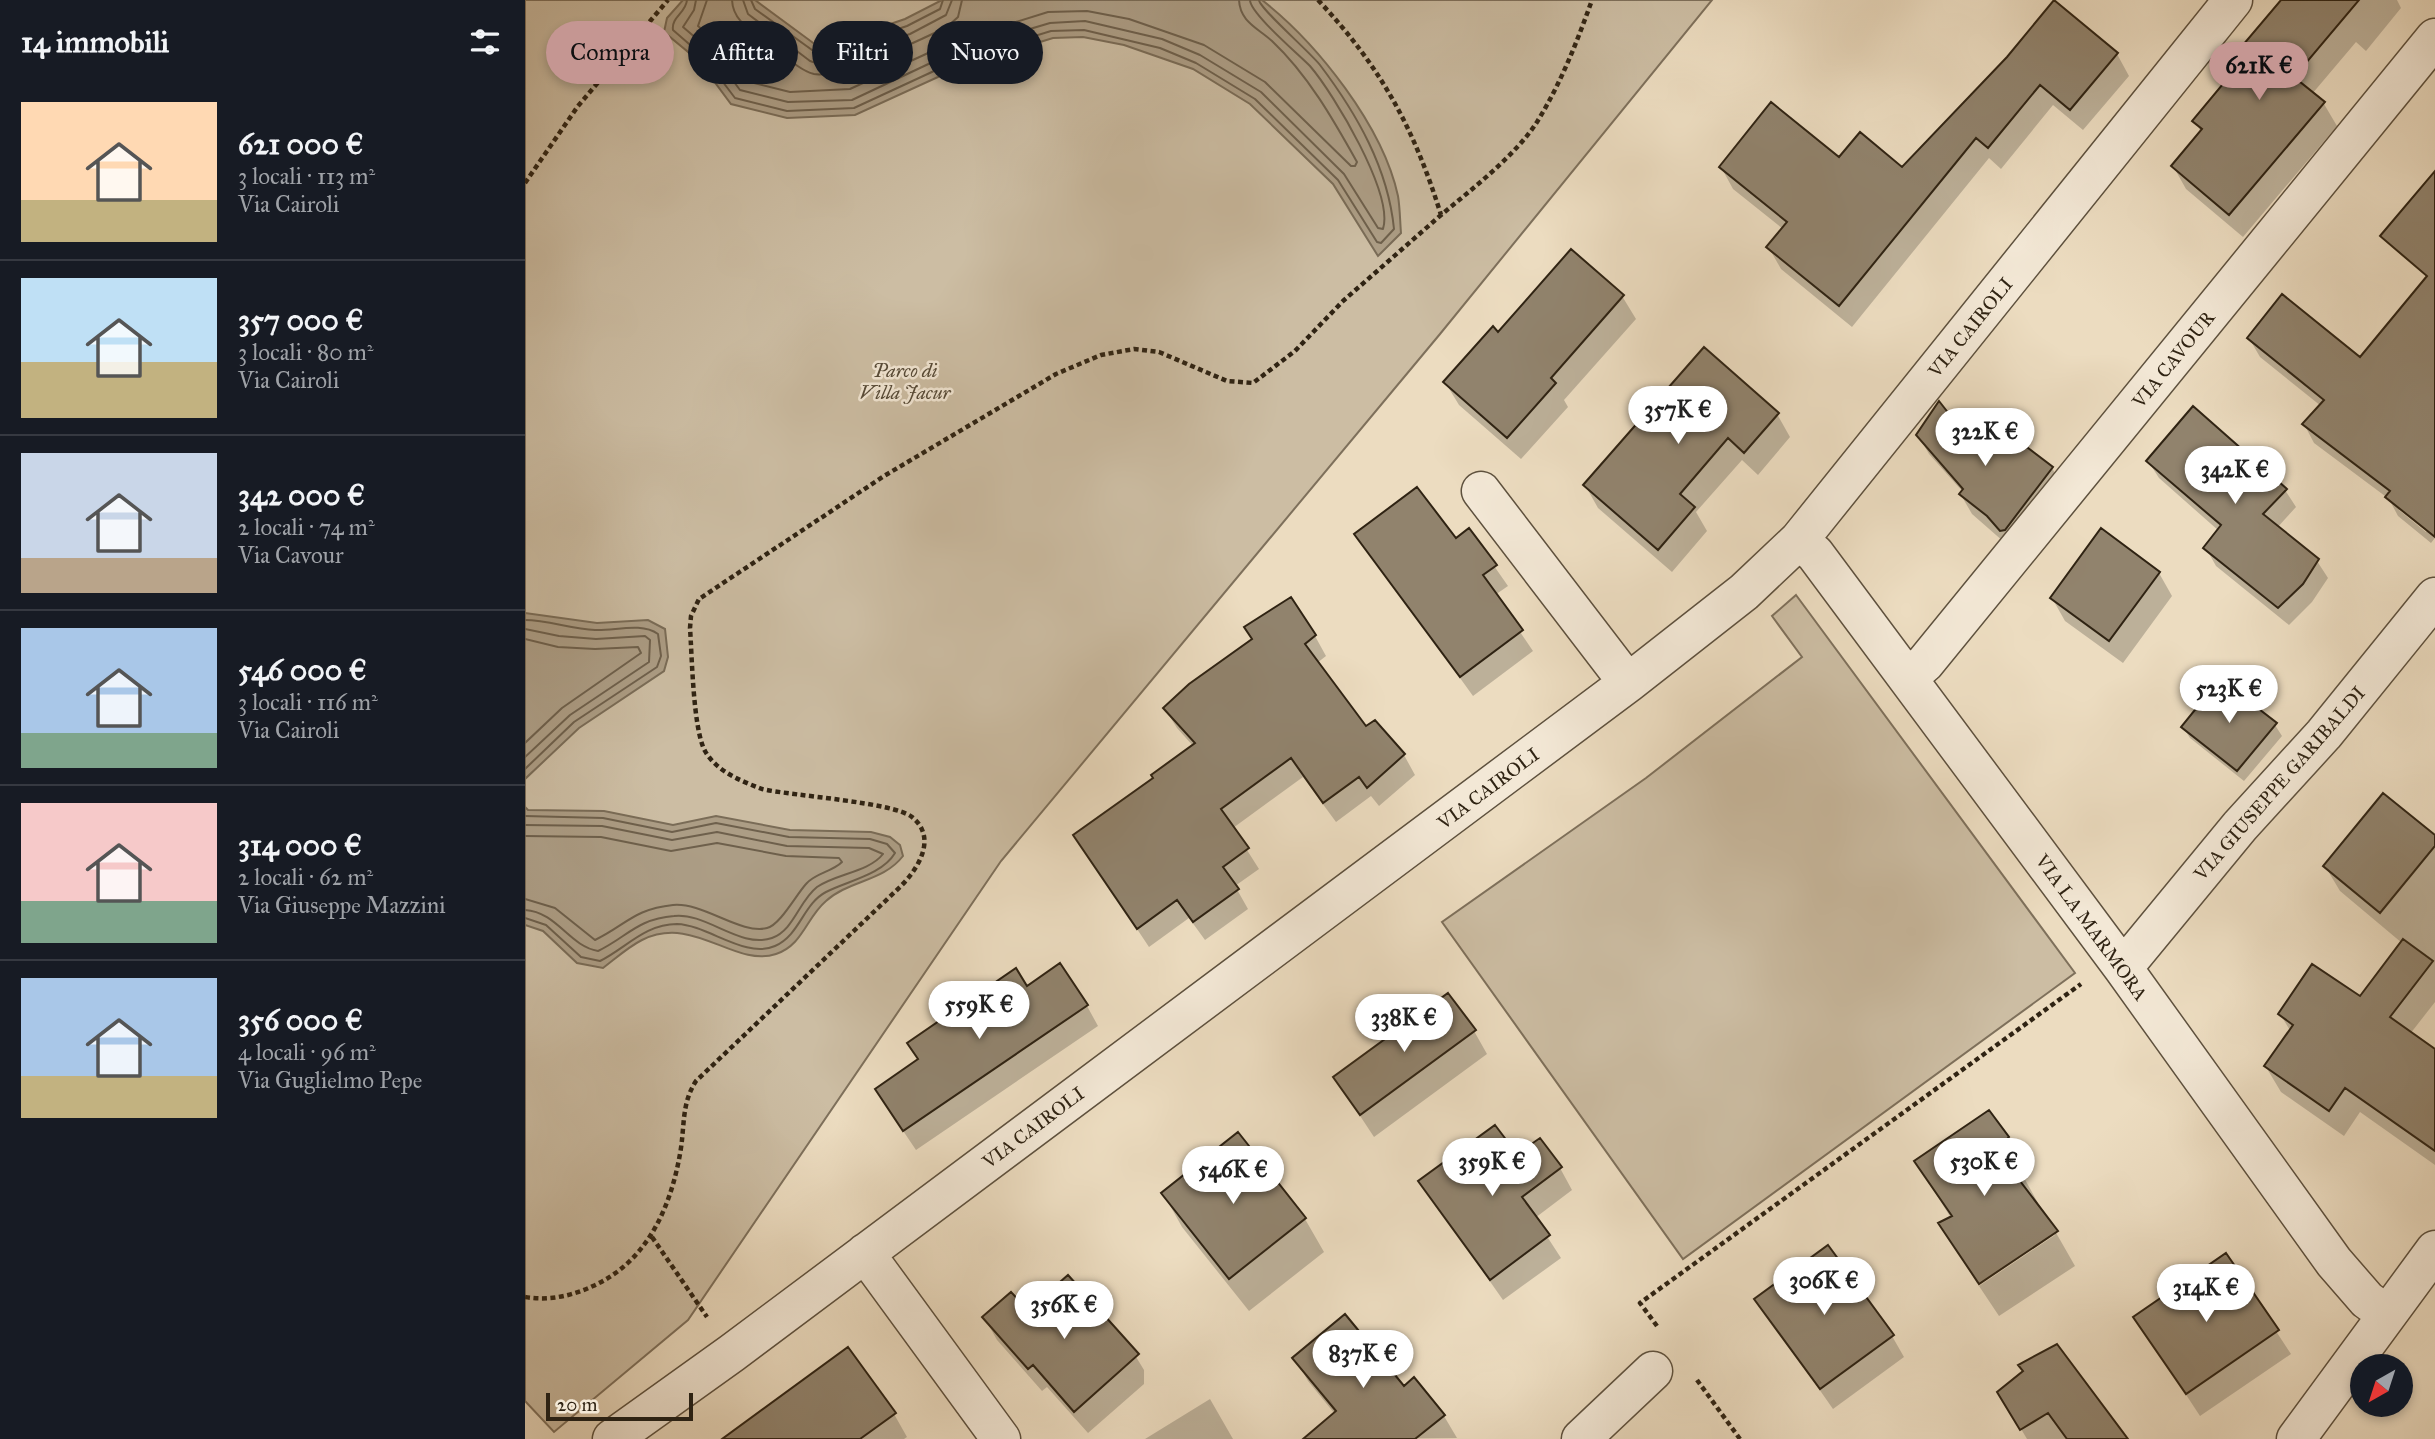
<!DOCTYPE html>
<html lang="it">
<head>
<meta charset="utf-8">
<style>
	:root { --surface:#171b24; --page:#242831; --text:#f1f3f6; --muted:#9ea1a6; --line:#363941; --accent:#c59692 }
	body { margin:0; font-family:"IM FELL Great Primer",serif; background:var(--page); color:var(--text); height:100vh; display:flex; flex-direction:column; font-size:26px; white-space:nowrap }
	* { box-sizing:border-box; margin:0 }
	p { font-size:23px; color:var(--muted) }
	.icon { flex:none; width:38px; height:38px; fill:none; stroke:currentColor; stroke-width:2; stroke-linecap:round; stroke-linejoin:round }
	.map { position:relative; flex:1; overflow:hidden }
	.drawer { display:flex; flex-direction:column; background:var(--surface); width:525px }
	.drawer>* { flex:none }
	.hud { position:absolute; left:21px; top:21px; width:665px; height:63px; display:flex; gap:14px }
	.needle { width:46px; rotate:219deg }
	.buttons { position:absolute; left:1825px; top:1354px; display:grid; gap:14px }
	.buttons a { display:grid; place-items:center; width:63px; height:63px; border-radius:50%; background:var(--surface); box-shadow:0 4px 10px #0003; font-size:35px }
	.scale { position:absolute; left:21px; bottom:18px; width:147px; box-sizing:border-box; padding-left:7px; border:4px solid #2f2313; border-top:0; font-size:19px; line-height:24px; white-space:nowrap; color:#2f2313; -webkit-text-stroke:5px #f3e8d6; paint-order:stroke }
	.price { position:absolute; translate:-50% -60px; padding:0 16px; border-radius:24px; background:#fff; color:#222; font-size:23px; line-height:46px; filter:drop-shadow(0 2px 4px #0008) }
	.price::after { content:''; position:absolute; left:50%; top:42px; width:21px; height:16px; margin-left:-10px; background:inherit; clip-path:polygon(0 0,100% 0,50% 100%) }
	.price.selected { background:var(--accent); color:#111 }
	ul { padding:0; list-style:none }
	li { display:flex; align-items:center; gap:21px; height:175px; padding:0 21px }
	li+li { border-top:2px solid var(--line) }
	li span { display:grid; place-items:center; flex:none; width:196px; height:140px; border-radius:0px; color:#555 }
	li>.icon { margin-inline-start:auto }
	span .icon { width:84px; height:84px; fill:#fffc; stroke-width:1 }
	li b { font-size:30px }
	h2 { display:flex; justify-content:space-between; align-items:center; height:84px; padding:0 21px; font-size:30px }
	.pill { padding:0 24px; border-radius:32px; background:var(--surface); box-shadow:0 4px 10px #0003; font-size:24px; line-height:63px }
	.pill.selected { background:var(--accent); color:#111 }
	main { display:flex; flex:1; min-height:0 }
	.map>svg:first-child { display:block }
	.green { fill:#ccbda3; stroke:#7e705b; stroke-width:2 }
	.water { fill:#ac9d85; stroke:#7a6c57; stroke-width:2 }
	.shadow { fill:#0003; fill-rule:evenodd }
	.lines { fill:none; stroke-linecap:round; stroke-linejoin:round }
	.shore { stroke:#6e604c; stroke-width:2 }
	.building { fill:#91836d; stroke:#2f2313; stroke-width:2 }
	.minor-casing { stroke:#5e513e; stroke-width:41 }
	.path { stroke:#2f2313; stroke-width:4.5; stroke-dasharray:5 3.5; stroke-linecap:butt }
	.minor { stroke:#f3e8d6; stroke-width:38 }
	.labels { text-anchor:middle; stroke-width:5; stroke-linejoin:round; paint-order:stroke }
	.street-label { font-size:19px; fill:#2f2313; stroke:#f3e8d6 }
	.park-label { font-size:19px; font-style:italic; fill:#564a37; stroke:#f3e8d6 }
</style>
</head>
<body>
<main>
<section class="drawer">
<h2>14 immobili<svg class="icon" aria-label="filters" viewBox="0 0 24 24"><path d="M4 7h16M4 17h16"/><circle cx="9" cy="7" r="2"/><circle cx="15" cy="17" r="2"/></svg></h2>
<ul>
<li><span style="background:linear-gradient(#ffd9b3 70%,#c2b280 0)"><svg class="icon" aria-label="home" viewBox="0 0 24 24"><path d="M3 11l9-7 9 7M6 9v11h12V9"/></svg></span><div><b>621 000 €</b><p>3 locali · 113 m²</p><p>Via Cairoli</p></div></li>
<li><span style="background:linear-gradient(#bfe0f5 60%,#c2b280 0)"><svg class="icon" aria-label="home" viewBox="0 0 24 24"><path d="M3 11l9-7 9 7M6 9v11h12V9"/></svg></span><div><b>357 000 €</b><p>3 locali · 80 m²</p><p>Via Cairoli</p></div></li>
<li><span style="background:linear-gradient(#c9d6e8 75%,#b9a48a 0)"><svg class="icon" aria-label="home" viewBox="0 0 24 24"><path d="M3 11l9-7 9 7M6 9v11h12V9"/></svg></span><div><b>342 000 €</b><p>2 locali · 74 m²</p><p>Via Cavour</p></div></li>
<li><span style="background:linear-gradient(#a9c7e8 75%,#7fa58c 0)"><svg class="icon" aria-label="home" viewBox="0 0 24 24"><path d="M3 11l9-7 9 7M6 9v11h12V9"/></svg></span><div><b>546 000 €</b><p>3 locali · 116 m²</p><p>Via Cairoli</p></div></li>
<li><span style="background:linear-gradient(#f6c9c9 70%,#7fa58c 0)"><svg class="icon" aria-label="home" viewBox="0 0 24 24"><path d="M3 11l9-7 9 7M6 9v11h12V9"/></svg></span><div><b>314 000 €</b><p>2 locali · 62 m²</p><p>Via Giuseppe Mazzini</p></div></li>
<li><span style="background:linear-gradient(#a9c7e8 70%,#c2b280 0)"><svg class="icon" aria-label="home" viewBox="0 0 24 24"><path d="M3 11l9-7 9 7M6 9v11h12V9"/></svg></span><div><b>356 000 €</b><p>4 locali · 96 m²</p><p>Via Guglielmo Pepe</p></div></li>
</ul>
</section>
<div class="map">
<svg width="1910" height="1439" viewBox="0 0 1910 1439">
	<rect width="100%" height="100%" fill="#ecdcc0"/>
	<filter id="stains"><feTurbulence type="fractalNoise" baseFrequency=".00286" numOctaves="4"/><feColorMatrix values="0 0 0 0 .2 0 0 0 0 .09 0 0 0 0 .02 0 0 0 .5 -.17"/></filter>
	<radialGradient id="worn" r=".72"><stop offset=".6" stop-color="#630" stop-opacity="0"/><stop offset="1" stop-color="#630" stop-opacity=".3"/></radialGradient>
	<path class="green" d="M 0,0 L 1187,0 L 915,334 L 476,861 L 163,1320 L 29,1432 L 0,1401 Z
		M 1271,595 L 1550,973 L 1158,1259 L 917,922 L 1121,778 L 1277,657 L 1247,616 Z"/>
	<path class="water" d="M 158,0 L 230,0 L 295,48 L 380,19 L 417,0 L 737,0 C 792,43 858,126 873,196 C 875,208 875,221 876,233 L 853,256 L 808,184 L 725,104 L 668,69 L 599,45 L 558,37 L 528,38 L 437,66 L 330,115 L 262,118 L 206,104 L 174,61 L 139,32 L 142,18 Z
		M 0,613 L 72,623 L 123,620 L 140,629 L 143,657 L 139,671 L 54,728 L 0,779 Z
		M 0,807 L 3,810 L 79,811 L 148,825 L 191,816 L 265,830 L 346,832 L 365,837 L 375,845 L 378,856 C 358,882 324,880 301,901 C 281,918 278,945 251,954 C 209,968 169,914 117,940 C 103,947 90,959 78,968 L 52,963 L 18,931 L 0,925 Z"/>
	<path class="shadow" d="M 1763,0 L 1872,0 L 1876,8 L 1841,51 L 1831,42 L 1787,94 L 1799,104 L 1812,126 L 1718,237 L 1661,189 L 1648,166 L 1676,132 L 1670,121 L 1703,82 L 1697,72 Z
		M 1592,54 L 1604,76 L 1558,130 L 1528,105 L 1476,169 L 1464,158 L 1327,327 L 1256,269 L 1244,248 L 1258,229 L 1208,189 L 1196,167 L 1314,160 L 1377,169 L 1483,58 Z
		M 1910,269 L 1910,538 L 1906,543 L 1873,516 L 1864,499 L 1789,443 L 1779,424 L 1796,406 L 1735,357 L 1724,338 L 1835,359 ZM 1874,506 L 1903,529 L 1901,532 L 1874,510 Z
		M 1097,296 L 1111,319 L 1039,400 L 1043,407 L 996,459 L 934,405 L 920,382 L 973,335 Z
		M 1252,414 L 1265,437 L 1233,475 L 1217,460 L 1171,512 L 1182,531 L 1147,572 L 1073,508 L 1060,485 Z
		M 1393,435 L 1460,463 L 1527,468 L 1538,487 L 1487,549 L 1447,514 L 1436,495 L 1438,492 L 1404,454 Z
		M 1623,461 L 1760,490 L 1771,507 L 1752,528 L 1792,561 L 1803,578 L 1787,602 L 1764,625 L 1691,566 L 1681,548 L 1694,531 L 1634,478 Z
		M 944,530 L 983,586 L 970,595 L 1008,651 L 948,696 L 831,534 L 930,541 Z
		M 1634,573 L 1647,596 L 1598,663 L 1540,621 L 1527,598 Z
		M 790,636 L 801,656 L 792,663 L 840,728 L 850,722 L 879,755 L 890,775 L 854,806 L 846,796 L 811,822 L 778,777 L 708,828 L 734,869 L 710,886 L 723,909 L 680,940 L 664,918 L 624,947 L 550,836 L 630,779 L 669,747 L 652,728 L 640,709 Z
		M 1750,725 L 1757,736 L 1719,781 L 1665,738 L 1658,727 Z
		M 1910,837 L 1910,1002 L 1885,1034 L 1910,1051 L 1910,1165 L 1835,1112 L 1819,1136 L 1756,1092 L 1741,1067 L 1766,1032 L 1755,1014 L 1835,998 L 1877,943 L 1815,891 L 1800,866 Z
		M 501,988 L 562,1006 L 573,1026 L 391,1150 L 364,1110 Z
		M 949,1031 L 962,1054 L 849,1137 L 810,1078 Z
		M 1483,1138 L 1502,1171 L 1498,1176 L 1513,1203 L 1510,1205 L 1530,1231 L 1452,1283 L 1416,1224 L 1426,1218 L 1391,1162 Z
		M 992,1156 L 1035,1168 L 1047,1190 L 1010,1218 L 1036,1258 L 978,1300 L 895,1182 Z
		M 638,1193 L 780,1219 L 799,1252 L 724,1311 L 657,1227 Z
		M 1530,1231 L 1550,1266 L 1474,1316 L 1454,1286 L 1530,1235 Z
		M 1701,1255 L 1766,1354 L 1675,1416 L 1610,1317 Z
		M 1231,1299 L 1367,1336 L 1379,1357 L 1308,1409 Z
		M 503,1313 L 605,1347 L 619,1370 L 619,1384 L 563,1433 L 522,1387 L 517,1391 L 472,1340 L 459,1317 Z
		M 770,1358 L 878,1388 L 919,1416 L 932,1438 L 810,1439 L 814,1419 L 783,1381 Z
		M 1474,1392 L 1601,1439 L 1502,1439 Z
		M 685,1399 L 708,1439 L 620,1439 Z
		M 369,1414 L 382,1437 L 379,1439 L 199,1439 Z"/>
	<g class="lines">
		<path class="shore" d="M 162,0 C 161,13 146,17 148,30 L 179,57 L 210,98 L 262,111 L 329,108 L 435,59 L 526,31 L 559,30 L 635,48 L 671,63 L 730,99 L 813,180 L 852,242 L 856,243 L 869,229 C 863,168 832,114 795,65 C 785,52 734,8 734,0
			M 171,0 L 169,10 L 158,27 L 186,51 L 215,90 L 263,102 L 327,100 L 431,51 L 525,23 L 560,21 L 637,39 L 675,55 L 736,92 L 819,174 L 853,228 L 858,229 C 869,194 809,94 785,66 C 772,53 725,13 725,0
			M 182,0 L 173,26 L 194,44 L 221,81 L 265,92 L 325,89 L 427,42 L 523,12 L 562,11 L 604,19 L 679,45 L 740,82 L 826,166 L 830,166 L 832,162 C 808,119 783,75 747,41 C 733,28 715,22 714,0
			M 207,0 C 208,21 225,29 240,40 C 255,50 272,70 289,74 C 315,79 397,39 422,27 L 433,17 L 437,0
			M 218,0 L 223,14 L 285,61 L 294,64 L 385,34 L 421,15 L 427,0
			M 226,0 L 230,9 L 294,55 L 382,26 L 415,9 L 418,0
			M 0,620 C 23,620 46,629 70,630 C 90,631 116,622 133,634 L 136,656 L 132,667 L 49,722 L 0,769
			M 0,629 L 34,636 L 71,639 L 120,636 L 125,640 L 124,662 L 45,715 L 0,757
			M 0,639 L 33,647 L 70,649 L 113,647 L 116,653 L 37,708 L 0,743
			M 0,816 L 78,818 L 147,832 L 191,823 L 264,837 L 345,839 L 362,844 L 370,853 C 357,875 322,881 301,892 C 278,904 275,935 250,946 C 220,959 183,925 152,924 C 120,924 101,948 75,961 L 56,957 L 21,925 L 0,918
			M 0,825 L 77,826 L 147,840 L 192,832 L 262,846 L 344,848 L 358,854 C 344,872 310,874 292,887 C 274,901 269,930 247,938 C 215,949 181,912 149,916 C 112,919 102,937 73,951 C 44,946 32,912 0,910
			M 0,836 L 76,837 L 146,851 L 192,843 L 261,856 L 314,858 L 317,862 C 307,872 290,873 281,884 C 271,895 255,925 242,928 C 216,935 178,902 148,905 C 109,909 101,925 70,940 L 30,908 L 0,899"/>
	</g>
	<path class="building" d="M 1529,0 L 1593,53 L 1545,110 L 1515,85 L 1463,148 L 1451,138 L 1314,306 L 1241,247 L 1262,222 L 1194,167 L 1246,102 L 1314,157 L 1335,132 L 1377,167 L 1482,57 Z
		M 1756,0 L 1834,0 L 1769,77 L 1800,102 L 1704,215 L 1646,166 L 1677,129 L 1667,121 L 1703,78 L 1695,72 Z
		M 1910,171 L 1910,537 L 1860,497 L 1865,491 L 1777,424 L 1799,400 L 1722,338 L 1757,294 L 1835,357 L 1902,276 L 1855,236 Z
		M 1046,249 L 1099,295 L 1026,378 L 1031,383 L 982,438 L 918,382 L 968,326 L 973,332 Z
		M 1179,347 L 1254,413 L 1219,453 L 1203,438 L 1155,494 L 1170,507 L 1133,550 L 1058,485 Z
		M 1414,401 L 1460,460 L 1482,432 L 1528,467 L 1480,530 L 1475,531 L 1462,516 L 1434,494 L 1438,489 L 1391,435 Z
		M 1668,406 L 1762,489 L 1738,514 L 1794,559 L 1778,584 L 1753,608 L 1678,548 L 1696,525 L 1621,461 Z
		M 892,487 L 931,538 L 944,528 L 972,565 L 958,575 L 998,630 L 935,677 L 829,534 Z
		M 1576,528 L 1635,572 L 1584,641 L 1525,598 Z
		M 766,597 L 791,635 L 780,644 L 841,726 L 850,720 L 880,754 L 842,788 L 834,777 L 798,803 L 766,758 L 696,809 L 724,848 L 698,867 L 714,889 L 668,922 L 652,900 L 612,929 L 548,835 L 628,778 L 626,775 L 670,743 L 638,708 L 664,684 L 727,639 L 719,627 Z
		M 1695,679 L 1752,723 L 1712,771 L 1656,727 Z
		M 1858,793 L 1910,835 L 1910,846 L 1855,913 L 1798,866 Z
		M 1878,939 L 1908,961 L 1865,1017 L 1910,1049 L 1910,1151 L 1820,1088 L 1804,1111 L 1739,1066 L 1768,1025 L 1753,1014 L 1787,964 L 1835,996 Z
		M 535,963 L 563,1005 L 378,1131 L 350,1089 L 393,1059 L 382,1043 L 491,968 L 502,986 Z
		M 923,993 L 951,1030 L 835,1115 L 808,1077 Z
		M 1464,1110 L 1484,1137 L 1477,1144 L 1495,1169 L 1489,1173 L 1533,1231 L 1454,1284 L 1413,1223 L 1427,1216 L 1389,1161 Z
		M 970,1125 L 992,1154 L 1015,1138 L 1037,1167 L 997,1197 L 1025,1235 L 965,1280 L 893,1181 Z
		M 713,1132 L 781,1218 L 704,1279 L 636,1193 Z
		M 1303,1245 L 1369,1335 L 1295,1389 L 1229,1299 Z
		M 1701,1253 L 1754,1330 L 1661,1394 L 1608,1317 Z
		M 543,1275 L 614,1354 L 549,1412 L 508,1365 L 503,1369 L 457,1317 L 486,1292 L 503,1310 Z
		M 820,1314 L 879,1386 L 889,1377 L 920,1415 L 890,1439 L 778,1439 L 811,1411 L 767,1358 Z
		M 1532,1344 L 1603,1439 L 1542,1439 L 1523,1413 L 1495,1430 L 1472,1392 L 1498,1371 L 1493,1365 Z
		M 323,1347 L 371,1413 L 335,1439 L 197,1439 Z"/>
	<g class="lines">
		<defs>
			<path id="minor" d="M 956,491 L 1103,683
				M 1274,540 L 1290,554 L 1598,968 L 1809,1262 L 1842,1300 L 1860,1313
				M 1383,678 L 1400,663 L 1910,38
				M 1598,968 L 1715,826 L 1799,734 L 1910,597
				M 340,1253 L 476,1439
				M 87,1439 L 207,1353 L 1103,683 L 1219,592 L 1274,540 L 1708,0
				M 1056,1439 L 1128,1371
				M 1771,1439 L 1910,1250"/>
		</defs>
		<use href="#minor" class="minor-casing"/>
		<path class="path" d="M 793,0 C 856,67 889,128 916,215 C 947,189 990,156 1012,122 C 1036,83 1052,42 1067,0
			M 0,183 L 53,106 L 143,0
			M 127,1237 L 182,1317
			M 0,1297 C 23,1301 47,1296 68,1286 C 121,1262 145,1210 155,1154 C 160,1127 156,1104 171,1081 L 375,887 C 393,869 413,838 387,817 C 368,802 268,796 237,789 C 216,781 191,771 180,751 C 168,729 167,656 165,628 L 166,616 L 174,599 L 359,476 L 531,374 L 576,355 L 609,349 L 634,352 L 702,381 L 728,383 L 770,351 L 818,301 L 916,215
			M 1132,1326 L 1115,1303 L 1556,984
			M 1172,1380 L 1215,1439"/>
		<use href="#minor" class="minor"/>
	</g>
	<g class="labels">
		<g class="street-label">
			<text transform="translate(1445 327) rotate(-51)" y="7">VIA CAIROLI</text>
			<text transform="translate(1648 359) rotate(-51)" y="7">VIA CAVOUR</text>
			<text transform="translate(1754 783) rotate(-49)" y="7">VIA GIUSEPPE GARIBALDI</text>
			<text transform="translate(963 788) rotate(-37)" y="7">VIA CAIROLI</text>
			<text transform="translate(1567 927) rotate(54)" y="7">VIA LA MARMORA</text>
			<text transform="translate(508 1127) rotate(-37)" y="7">VIA CAIROLI</text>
		</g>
		<g class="park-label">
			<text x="380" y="377">Parco di<tspan x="380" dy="22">Villa Jacur</tspan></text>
		</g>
	</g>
	<rect width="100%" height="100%" filter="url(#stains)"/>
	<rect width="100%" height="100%" fill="url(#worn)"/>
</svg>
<div class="buttons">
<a><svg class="needle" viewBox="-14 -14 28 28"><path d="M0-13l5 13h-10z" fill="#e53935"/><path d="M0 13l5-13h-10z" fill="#9ea1a6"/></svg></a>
</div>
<div class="scale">20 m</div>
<b class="price selected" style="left:1734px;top:102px">621K €</b>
<b class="price" style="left:1153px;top:446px">357K €</b>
<b class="price" style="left:1460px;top:468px">322K €</b>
<b class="price" style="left:1710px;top:506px">342K €</b>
<b class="price" style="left:1704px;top:725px">523K €</b>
<b class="price" style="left:454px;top:1041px">559K €</b>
<b class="price" style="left:879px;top:1054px">338K €</b>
<b class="price" style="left:967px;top:1198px">359K €</b>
<b class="price" style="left:1459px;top:1198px">530K €</b>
<b class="price" style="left:708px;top:1206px">546K €</b>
<b class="price" style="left:1299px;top:1317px">306K €</b>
<b class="price" style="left:1681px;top:1324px">314K €</b>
<b class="price" style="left:539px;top:1341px">356K €</b>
<b class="price" style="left:838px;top:1390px">837K €</b>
<div class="hud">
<a class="pill selected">Compra</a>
<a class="pill">Affitta</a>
<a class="pill">Filtri</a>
<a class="pill">Nuovo</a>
</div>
</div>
</main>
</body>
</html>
